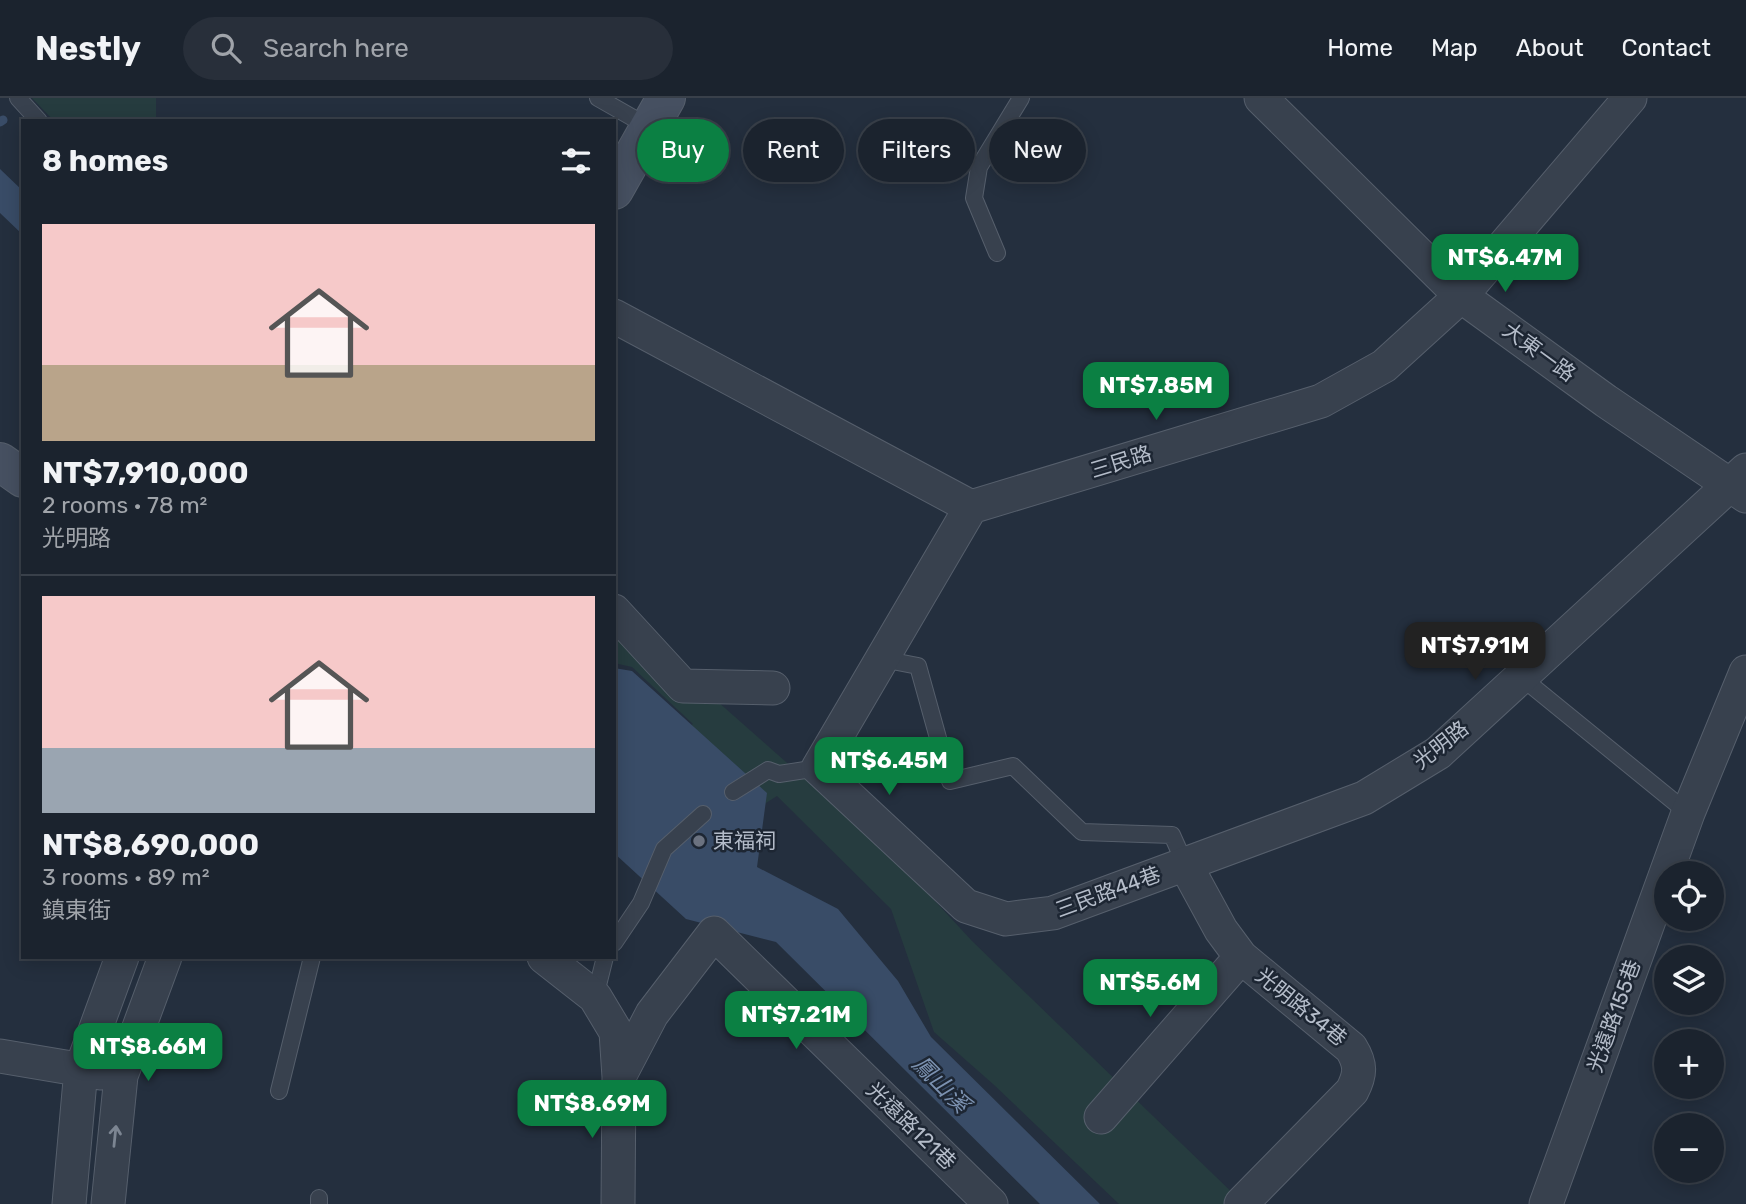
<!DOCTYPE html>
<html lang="en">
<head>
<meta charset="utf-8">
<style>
	:root { --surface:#1b232e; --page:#282f3a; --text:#f1f3f6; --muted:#a0a4aa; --line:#39404a; --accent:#0b8043 }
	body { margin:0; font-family:Rubik,"Noto Sans TC",sans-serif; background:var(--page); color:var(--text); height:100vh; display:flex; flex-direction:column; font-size:26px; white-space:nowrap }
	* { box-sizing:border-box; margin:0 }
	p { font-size:23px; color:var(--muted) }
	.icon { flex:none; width:38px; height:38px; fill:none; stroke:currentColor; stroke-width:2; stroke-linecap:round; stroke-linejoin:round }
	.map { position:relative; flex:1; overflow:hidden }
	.details { position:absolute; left:21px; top:21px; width:595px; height:840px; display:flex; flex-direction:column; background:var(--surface); border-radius:0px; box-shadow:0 4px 18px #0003,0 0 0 2px var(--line) }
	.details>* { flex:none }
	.banner { position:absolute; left:637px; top:21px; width:665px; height:63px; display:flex; gap:14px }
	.tools { position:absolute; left:1654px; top:763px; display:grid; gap:14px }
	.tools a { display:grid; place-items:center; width:70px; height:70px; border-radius:50%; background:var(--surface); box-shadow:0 4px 18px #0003,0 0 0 2px var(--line); font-size:35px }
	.price { position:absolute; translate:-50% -60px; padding:0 16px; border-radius:14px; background:var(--accent); color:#fff; font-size:23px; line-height:46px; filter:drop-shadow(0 2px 4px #0008) }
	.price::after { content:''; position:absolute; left:50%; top:42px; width:21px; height:16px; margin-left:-10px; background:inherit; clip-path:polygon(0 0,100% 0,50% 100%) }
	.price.on { background:#222; color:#fff }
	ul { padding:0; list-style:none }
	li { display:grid; align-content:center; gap:14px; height:371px; padding:0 21px }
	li+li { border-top:2px solid var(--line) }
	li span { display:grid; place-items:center; height:217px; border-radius:0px; color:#555 }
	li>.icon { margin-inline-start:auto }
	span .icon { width:126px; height:126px; fill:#fffc; stroke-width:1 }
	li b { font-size:30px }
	h2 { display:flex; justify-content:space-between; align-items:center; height:84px; padding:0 21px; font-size:30px }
	.tag { padding:0 24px; border-radius:32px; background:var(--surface); box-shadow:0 4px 18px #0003,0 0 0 2px var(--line); font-size:24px; line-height:63px }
	.tag.on { background:var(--accent); color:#fff }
	header { display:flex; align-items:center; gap:42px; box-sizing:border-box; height:98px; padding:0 35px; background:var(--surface); border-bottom:2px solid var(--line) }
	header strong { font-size:33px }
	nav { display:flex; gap:38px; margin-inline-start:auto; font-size:24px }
	.search { width:490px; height:63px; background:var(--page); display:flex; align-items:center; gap:18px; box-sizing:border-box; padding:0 24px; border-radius:38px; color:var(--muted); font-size:26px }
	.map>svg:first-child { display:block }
	.green { fill:#263c3f }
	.water { fill:#394c67 }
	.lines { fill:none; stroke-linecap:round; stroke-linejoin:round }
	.stream { stroke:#394c67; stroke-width:9 }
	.lane-casing { stroke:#565f6c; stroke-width:18 }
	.street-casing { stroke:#565f6c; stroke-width:35 }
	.secondary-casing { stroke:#565f6c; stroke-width:40 }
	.lane { stroke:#38414e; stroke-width:16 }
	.street { stroke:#38414e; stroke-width:33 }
	.secondary { stroke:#465061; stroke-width:38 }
	.oneway { stroke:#7c8592 }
	.worship-dot { fill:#6b7280; stroke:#1d2633; stroke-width:2.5 }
	.labels { text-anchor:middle; stroke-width:5; stroke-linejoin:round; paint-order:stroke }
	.street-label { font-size:21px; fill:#b4bcc9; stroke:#1d2633 }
	.poi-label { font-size:21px; fill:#b4bcc9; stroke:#1d2633; text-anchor:start }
	.water-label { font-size:23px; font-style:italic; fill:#7c92b1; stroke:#1d2633 }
</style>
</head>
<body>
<header>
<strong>Nestly</strong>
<div class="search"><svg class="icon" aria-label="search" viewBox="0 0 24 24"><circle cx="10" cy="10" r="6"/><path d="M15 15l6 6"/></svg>Search here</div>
<nav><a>Home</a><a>Map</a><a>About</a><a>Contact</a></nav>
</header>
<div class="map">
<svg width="1746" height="1106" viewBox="0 0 1746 1106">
	<rect width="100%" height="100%" fill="#242f3e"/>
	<path class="green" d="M 32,0 L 156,0 L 156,23 L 54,23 Z
		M 614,517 L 666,558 L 897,762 L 972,843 L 1244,1106 L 1119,1106 L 993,986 L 934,934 L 891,811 L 777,698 L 752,714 L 636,662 L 693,626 L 632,569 L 614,565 Z"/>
	<path class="water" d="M 0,71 L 23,93 L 23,137 L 0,115 Z
		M 614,570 L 632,573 L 767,695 L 757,769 L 838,811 L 898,883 L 931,939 L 1100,1106 L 1040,1106 L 776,844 L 686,821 L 614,755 Z"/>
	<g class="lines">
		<path class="stream" d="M 0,24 L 3,22"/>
		<defs>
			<path id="lane" d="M 18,0 L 39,23
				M 598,0 L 649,29
				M 997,155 L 974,100 L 979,69 L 1021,0
				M 882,561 L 918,568 L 950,683 L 1013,668 L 1082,734 L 1172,737 L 1185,766
				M 1521,579 L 1688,715
				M 733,694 L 768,672 L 779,676 L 818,670
				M 614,845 L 641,805 L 664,751 L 703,716
				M 595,899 L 605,859
				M 279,993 L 312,859
				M 319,1106 L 319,1100"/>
			<path id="street" d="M 1261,0 L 1461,198 L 1606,303 L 1746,398
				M 614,218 L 971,409 L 1321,303 L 1384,268 L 1461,198 L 1630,0
				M 971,409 L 818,670 L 966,808 L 1006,821 L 1053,815 L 1364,700 L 1438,655 L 1746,372
				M 614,513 L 683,588 L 773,590
				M 1185,766 L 1221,832 L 1241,859 L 1351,950 C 1361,966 1361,976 1352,993 L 1241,1106
				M 544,859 L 595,899 L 616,934 L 619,979 L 618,1106
				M 0,958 L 101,975
				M 619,979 L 652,916 L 714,835 L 991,1106
				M 1101,1019 L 1241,859
				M 69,1106 L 81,971 L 122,859
				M 108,1106 L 121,978 L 165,859
				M 1546,1106 L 1688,715 L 1746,574"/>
			<path id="secondary" d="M 614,92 L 666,0
				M 0,364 L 23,380"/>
		</defs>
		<use href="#lane" class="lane-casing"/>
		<use href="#street" class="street-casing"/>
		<use href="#secondary" class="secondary-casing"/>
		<use href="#lane" class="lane"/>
		<use href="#street" class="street"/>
		<use href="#secondary" class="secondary"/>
	</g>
	<defs><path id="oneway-shaft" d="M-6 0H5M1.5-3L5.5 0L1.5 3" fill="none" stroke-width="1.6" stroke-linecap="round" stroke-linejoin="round" transform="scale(1.75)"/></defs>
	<use class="oneway" href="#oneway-shaft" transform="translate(115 1038) rotate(-84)"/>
	<circle class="worship-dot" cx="699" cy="743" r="7"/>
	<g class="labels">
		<g class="street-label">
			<text transform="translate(1539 254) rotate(36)" y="7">大東一路</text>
			<text transform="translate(1121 364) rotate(-17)" y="7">三民路</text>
			<text transform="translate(1441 647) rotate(-38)" y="7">光明路</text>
			<text transform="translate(1108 794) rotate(-20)" y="7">三民路44巷</text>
			<text transform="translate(1301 909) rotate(39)" y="7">光明路34巷</text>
			<text transform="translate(1614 918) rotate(-70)" y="7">光遠路155巷</text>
			<text transform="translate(911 1028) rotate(44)" y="7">光遠路121巷</text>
		</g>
		<g class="poi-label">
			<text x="713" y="750">東福祠</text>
		</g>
		<g class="water-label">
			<text transform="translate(941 986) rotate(45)" y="8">鳳山溪</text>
		</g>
	</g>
</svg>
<div class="tools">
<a><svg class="icon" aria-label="locate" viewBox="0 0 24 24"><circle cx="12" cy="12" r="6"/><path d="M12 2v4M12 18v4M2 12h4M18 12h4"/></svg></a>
<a><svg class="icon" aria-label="layers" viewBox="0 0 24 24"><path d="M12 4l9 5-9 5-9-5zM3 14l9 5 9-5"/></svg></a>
<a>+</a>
<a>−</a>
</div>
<b class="price" style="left:1505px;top:196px">NT$6.47M</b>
<b class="price" style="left:1156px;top:324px">NT$7.85M</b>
<b class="price on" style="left:1475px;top:584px">NT$7.91M</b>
<b class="price" style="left:889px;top:699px">NT$6.45M</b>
<b class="price" style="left:1150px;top:921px">NT$5.6M</b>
<b class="price" style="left:796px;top:953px">NT$7.21M</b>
<b class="price" style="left:148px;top:985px">NT$8.66M</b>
<b class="price" style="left:592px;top:1042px">NT$8.69M</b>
<div class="banner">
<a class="tag on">Buy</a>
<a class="tag">Rent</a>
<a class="tag">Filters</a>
<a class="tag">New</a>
</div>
<section class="details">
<h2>8 homes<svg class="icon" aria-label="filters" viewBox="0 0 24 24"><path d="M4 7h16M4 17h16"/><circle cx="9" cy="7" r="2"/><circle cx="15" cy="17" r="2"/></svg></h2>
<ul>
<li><span style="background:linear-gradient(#f6c9c9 65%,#b9a48a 0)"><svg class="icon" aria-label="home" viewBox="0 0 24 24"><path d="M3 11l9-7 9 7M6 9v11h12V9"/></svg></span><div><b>NT$7,910,000</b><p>2 rooms · 78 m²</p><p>光明路</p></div></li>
<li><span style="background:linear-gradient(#f6c9c9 70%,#9aa5b1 0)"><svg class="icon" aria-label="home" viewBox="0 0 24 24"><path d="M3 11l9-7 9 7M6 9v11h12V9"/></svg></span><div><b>NT$8,690,000</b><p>3 rooms · 89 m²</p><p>鎮東街</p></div></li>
</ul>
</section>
</div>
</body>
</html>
